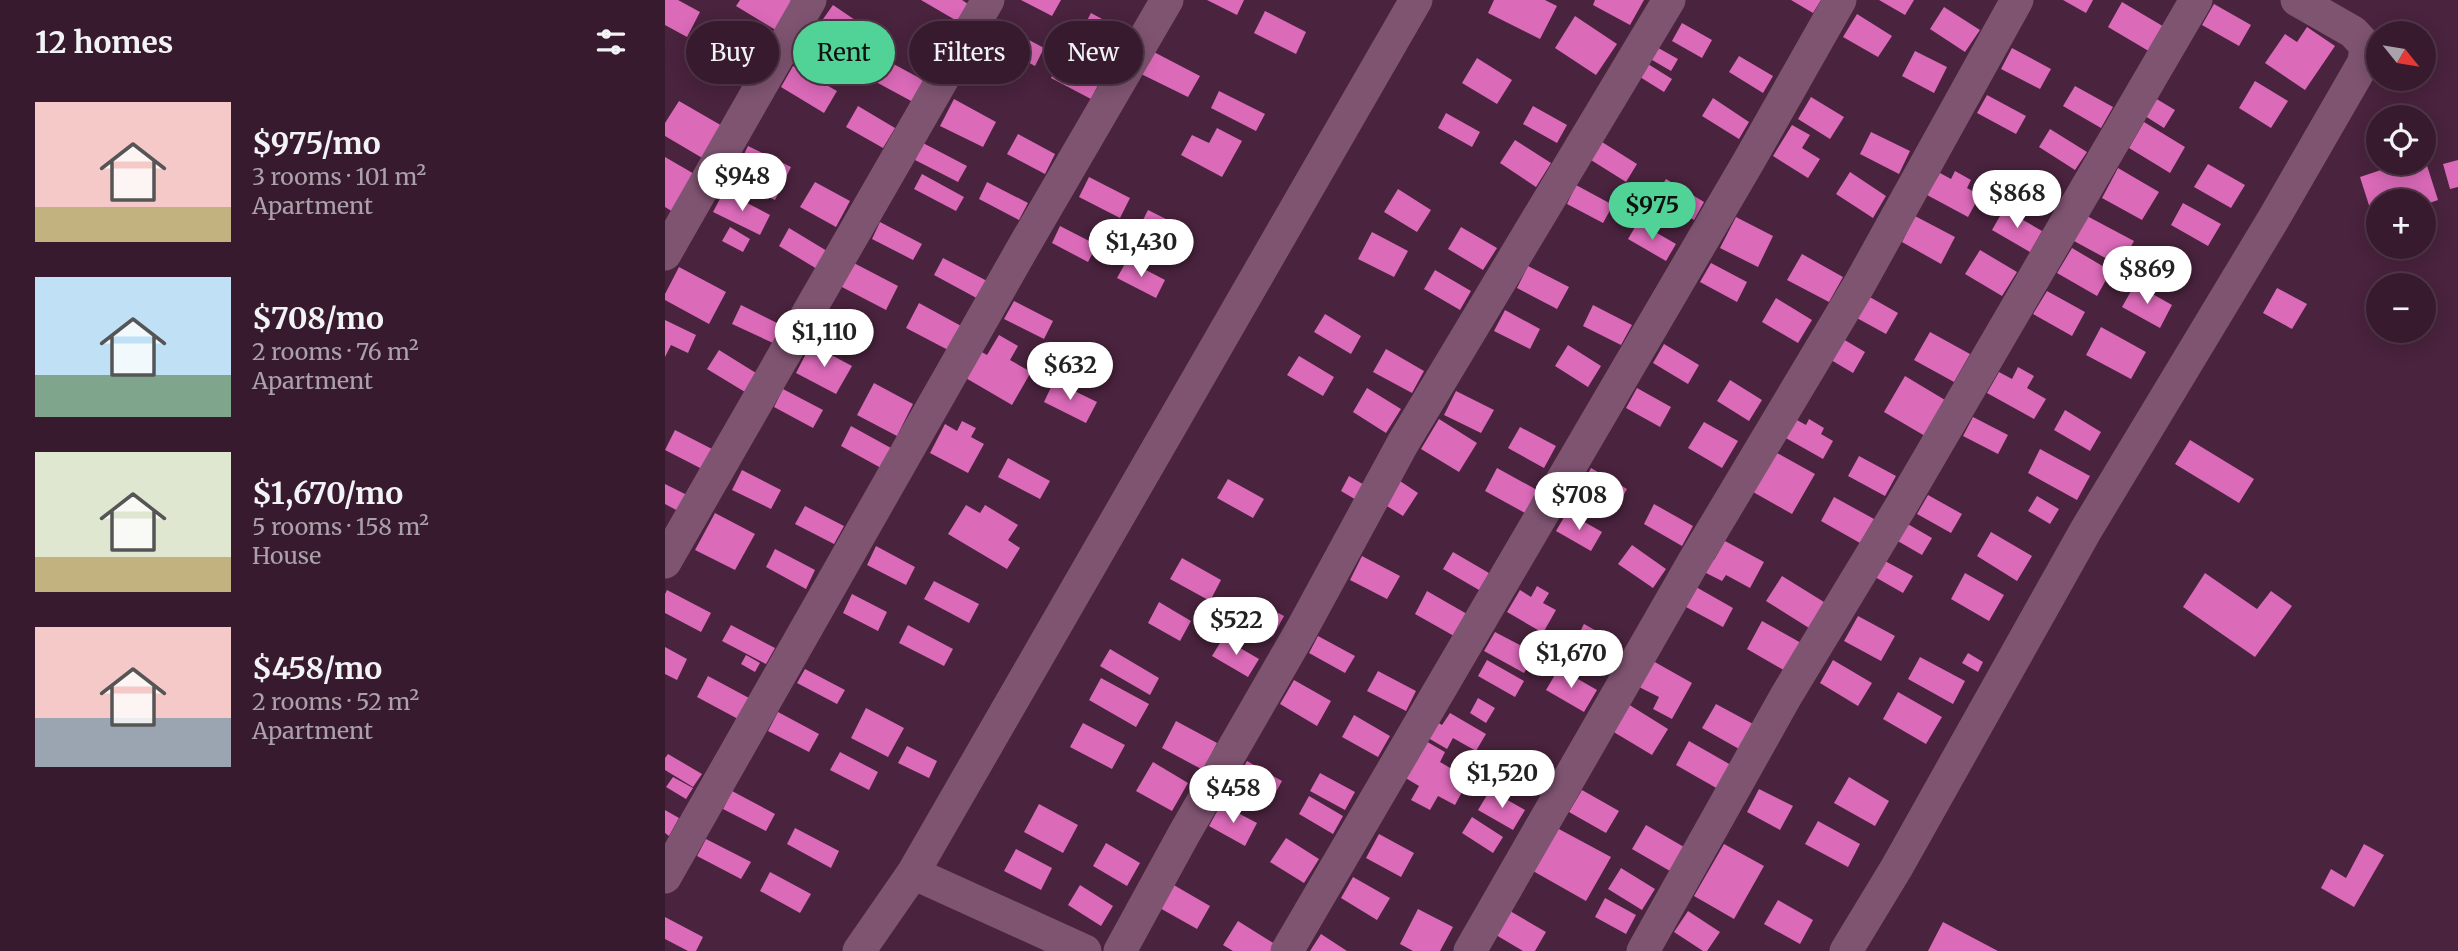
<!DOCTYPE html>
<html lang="en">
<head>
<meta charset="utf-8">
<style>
	:root { --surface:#381a2e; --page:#3f2336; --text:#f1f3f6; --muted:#aba1aa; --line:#52384a; --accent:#51d398 }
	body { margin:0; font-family:Merriweather,serif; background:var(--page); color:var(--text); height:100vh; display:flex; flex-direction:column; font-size:26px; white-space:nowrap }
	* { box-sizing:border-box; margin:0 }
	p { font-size:23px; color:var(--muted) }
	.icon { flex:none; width:38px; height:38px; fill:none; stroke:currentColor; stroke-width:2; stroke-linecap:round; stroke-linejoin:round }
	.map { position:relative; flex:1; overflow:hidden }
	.details { display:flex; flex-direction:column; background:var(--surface); width:665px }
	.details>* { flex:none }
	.guide { position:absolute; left:21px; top:21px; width:665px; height:63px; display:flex; gap:14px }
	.needle { width:46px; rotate:120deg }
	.fabs { position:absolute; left:1701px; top:21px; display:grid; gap:14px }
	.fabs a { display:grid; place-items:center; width:70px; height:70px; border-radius:50%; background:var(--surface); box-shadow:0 4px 18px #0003,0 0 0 2px var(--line); font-size:35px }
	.price { position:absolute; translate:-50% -60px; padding:0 16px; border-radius:24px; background:#fff; color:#222; font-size:23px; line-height:46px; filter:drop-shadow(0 2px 4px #0008) }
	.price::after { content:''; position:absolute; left:50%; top:42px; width:21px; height:16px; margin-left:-10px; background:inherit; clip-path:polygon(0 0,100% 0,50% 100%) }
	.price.on { background:var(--accent); color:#111 }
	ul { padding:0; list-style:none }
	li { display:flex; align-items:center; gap:21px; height:175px; padding:0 35px }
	li span { display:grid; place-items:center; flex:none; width:196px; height:140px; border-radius:0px; color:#555 }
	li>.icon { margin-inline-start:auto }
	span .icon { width:84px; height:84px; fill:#fffc; stroke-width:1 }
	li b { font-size:30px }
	h2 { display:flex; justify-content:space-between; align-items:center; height:84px; padding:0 35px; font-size:30px }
	.pill { padding:0 24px; border-radius:32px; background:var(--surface); box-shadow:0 4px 18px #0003,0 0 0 2px var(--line); font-size:24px; line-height:63px }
	.pill.on { background:var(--accent); color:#111 }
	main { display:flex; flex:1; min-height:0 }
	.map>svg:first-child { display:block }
	.building { fill:#db6ab9 }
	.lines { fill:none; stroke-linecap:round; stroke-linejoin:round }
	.minor { stroke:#7f5471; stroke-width:33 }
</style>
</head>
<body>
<main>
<section class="details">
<h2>12 homes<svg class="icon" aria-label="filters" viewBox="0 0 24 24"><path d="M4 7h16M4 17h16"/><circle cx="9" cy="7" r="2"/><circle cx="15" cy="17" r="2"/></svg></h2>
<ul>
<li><span style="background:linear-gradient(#f6c9c9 75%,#c2b280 0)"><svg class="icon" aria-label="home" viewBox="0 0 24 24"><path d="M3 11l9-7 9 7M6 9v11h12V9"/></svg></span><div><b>$975/mo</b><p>3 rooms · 101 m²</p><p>Apartment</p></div></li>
<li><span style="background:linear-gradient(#bfe0f5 70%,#7fa58c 0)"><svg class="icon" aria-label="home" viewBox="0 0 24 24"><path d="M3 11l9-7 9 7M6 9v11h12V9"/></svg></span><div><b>$708/mo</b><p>2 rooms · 76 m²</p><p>Apartment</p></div></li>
<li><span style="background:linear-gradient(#dfe7d0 75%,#c2b280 0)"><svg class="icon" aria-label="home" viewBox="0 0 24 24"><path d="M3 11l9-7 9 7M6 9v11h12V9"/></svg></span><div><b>$1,670/mo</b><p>5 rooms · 158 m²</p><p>House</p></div></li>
<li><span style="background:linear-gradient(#f6c9c9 65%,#9aa5b1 0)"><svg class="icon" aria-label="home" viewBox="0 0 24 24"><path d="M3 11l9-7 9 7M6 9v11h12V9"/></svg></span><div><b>$458/mo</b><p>2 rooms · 52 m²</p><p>Apartment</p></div></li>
</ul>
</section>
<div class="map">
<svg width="1793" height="951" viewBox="0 0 1793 951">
	<rect width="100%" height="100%" fill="#4a233e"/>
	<path class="building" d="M 0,0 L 13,0 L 35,12 L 22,37 L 0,25 Z
		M 75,0 L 125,0 L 130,3 L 114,32 L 71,6 Z
		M 256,0 L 297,0 L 303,4 L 292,21 Z
		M 356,0 L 396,0 L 387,16 Z
		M 542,0 L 579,0 L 572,15 Z
		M 829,0 L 880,0 L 892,6 L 875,39 L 823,13 Z
		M 930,0 L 979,0 L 965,25 L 928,5 Z
		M 1126,0 L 1156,0 L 1148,13 Z
		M 1214,0 L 1249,0 L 1240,15 Z
		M 1398,0 L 1428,0 L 1421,13 Z
		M 1457,2 L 1501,28 L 1487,53 L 1443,27 Z
		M 1549,4 L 1586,25 L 1574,46 L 1537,25 Z
		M 168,5 L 221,41 L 197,76 L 144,39 Z
		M 1279,7 L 1315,30 L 1300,52 L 1265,29 Z
		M 600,11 L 641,32 L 631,54 L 589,33 Z
		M 426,13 L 465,34 L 450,61 L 411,41 Z
		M 1192,14 L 1227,36 L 1213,57 L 1178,37 Z
		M 910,16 L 952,44 L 931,75 L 890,48 Z
		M 332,23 L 379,48 L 370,66 L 322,41 Z
		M 1017,23 L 1047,40 L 1037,58 L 1007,41 Z
		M 59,27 L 99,49 L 79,85 L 39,63 Z
		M 1642,27 L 1670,46 L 1640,90 L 1600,63 L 1620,34 L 1632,42 Z
		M 988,45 L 1013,59 L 1006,71 L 982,57 Z
		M 1347,48 L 1386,69 L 1375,89 L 1336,69 Z
		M 485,50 L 535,76 L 523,97 L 474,73 Z
		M 1250,51 L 1282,67 L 1269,93 L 1237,76 Z
		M 1074,56 L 1108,76 L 1098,93 L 1064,72 Z
		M 812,58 L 847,80 L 832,104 L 797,83 Z
		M 395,60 L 435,81 L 426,99 L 386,78 Z
		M 223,61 L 260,81 L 248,102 L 211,82 Z
		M 983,64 L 1007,79 L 999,92 L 975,77 Z
		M 128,66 L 172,91 L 159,113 L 116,87 Z
		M 1590,81 L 1623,101 L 1606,128 L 1574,108 Z
		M 1410,86 L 1448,107 L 1436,128 L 1398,106 Z
		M 554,91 L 600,114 L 591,131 L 546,108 Z
		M 1322,95 L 1361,116 L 1351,134 L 1312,113 Z
		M 1146,97 L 1179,117 L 1165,139 L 1133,119 Z
		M 1048,98 L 1084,122 L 1074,139 L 1037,116 Z
		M 1490,98 L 1510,110 L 1499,128 L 1480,116 Z
		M 289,99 L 331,122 L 318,147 L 275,126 Z
		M 14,101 L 59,127 L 39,159 L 0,136 L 0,123 Z
		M 193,106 L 230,128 L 218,148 L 181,127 Z
		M 868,106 L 902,125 L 892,143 L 858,124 Z
		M 781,113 L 815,132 L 807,147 L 773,128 Z
		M 1479,122 L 1520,147 L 1505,173 L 1464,148 Z
		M 1127,125 L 1145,135 L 1137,148 L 1155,159 L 1143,178 L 1108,156 Z
		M 552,128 L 577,141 L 557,177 L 516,155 L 527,135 L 544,143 Z
		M 1385,129 L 1422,152 L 1410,170 L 1374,147 Z
		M 1206,132 L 1245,151 L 1234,174 L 1195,154 Z
		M 353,134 L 390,154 L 380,174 L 342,154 Z
		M 850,140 L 886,163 L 871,187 L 835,163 Z
		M 937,142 L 972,164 L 961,182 L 926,160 Z
		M 258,143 L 302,166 L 293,182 L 250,160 Z
		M 83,146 L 126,167 L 110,200 L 67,179 Z
		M 1759,156 L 1773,200 L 1759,205 L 1759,201 L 1713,201 L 1713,219 L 1709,221 L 1695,177 L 1737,163 L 1759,163 Z
		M 0,157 L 31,175 L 8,212 L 0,207 Z
		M 1793,160 L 1793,187 L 1785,189 L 1778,164 Z
		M 1543,164 L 1580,185 L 1566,208 L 1529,187 Z
		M 1453,168 L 1494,192 L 1477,220 L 1437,198 Z
		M 1290,171 L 1306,180 L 1302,188 L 1315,195 L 1303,217 L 1262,195 L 1275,173 L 1286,179 Z
		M 1185,172 L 1221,196 L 1208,218 L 1171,194 Z
		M 257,174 L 299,197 L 291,211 L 249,189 Z
		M 424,177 L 465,198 L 455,218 L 414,197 Z
		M 1001,179 L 1039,202 L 1029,220 L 990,197 Z
		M 150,182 L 185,201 L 171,227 L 135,207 Z
		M 322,182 L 363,203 L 354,220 L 314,199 Z
		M 911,185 L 948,205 L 938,223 L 902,204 Z
		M 733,189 L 766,210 L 752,232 L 719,212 Z
		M 59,191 L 105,215 L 95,235 L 48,212 Z
		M 1518,203 L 1556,224 L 1543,246 L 1506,225 Z
		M 1339,209 L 1377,231 L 1365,252 L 1327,230 Z
		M 483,210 L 525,231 L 513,255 L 471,234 Z
		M 1250,216 L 1290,237 L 1276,264 L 1237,242 Z
		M 1422,216 L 1469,241 L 1455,266 L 1409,241 Z
		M 1071,217 L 1108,236 L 1093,267 L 1055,248 Z
		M 215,222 L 257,244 L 248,260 L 207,239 Z
		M 973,222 L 1011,244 L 1001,261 L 963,239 Z
		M 395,226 L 432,245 L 423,262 L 387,243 Z
		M 65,227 L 85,239 L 78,252 L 57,241 Z
		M 796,227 L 832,248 L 818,270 L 783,249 Z
		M 124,228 L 162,251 L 152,269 L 114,246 Z
		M 707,232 L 743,251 L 729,277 L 693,259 Z
		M 1407,248 L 1446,271 L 1432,296 L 1392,273 Z
		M 1315,250 L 1352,272 L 1337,296 L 1300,274 Z
		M 1137,254 L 1178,277 L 1164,302 L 1122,280 Z
		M 278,258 L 326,283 L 317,301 L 269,275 Z
		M 462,260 L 500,280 L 491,298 L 452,278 Z
		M 187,262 L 233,286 L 221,310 L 175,286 Z
		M 1046,263 L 1082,282 L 1072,302 L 1035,282 Z
		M 863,266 L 904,287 L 892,309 L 852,288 Z
		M 14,267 L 61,292 L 44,324 L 0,300 L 0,294 Z
		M 770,270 L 806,291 L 795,310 L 759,289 Z
		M 1470,284 L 1507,305 L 1495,328 L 1457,307 Z
		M 1612,288 L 1642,304 L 1627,329 L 1598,313 Z
		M 1382,291 L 1420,312 L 1407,336 L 1368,314 Z
		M 1203,296 L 1233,313 L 1221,334 L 1190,317 Z
		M 1111,298 L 1147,320 L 1133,343 L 1097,322 Z
		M 349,301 L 388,321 L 379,339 L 339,319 Z
		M 254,303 L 298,327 L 285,351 L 241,328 Z
		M 76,305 L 116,325 L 108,343 L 67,324 Z
		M 928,305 L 967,325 L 956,345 L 918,326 Z
		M 840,310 L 875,329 L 865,349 L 829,331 Z
		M 660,314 L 696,336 L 686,354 L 649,332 Z
		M 0,320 L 31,335 L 23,353 L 6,345 L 0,357 Z
		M 1436,327 L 1481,352 L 1466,379 L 1421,355 Z
		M 1265,332 L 1305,354 L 1289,382 L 1249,360 Z
		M 334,335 L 353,346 L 345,360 L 366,372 L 347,405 L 299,377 L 315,351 L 322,355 Z
		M 1178,339 L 1200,352 L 1188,373 L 1166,360 Z
		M 146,344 L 187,366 L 171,394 L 131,373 Z
		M 999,344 L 1034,365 L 1023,384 L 988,363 Z
		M 903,345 L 936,366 L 923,387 L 890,366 Z
		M 721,349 L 759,371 L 747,393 L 708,372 Z
		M 54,350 L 91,373 L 80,392 L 42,369 Z
		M 634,356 L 669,377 L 658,396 L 622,375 Z
		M 1353,367 L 1369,376 L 1362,388 L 1381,399 L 1369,419 L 1322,393 L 1334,372 L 1347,379 Z
		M 1240,376 L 1280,400 L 1260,436 L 1219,412 Z
		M 1065,380 L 1097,400 L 1084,421 L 1052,401 Z
		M 389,381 L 432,402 L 421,423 L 379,402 Z
		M 209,383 L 248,404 L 232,436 L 192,415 Z
		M 702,388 L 736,409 L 721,433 L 688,412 Z
		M 972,388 L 1006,407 L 995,427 L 961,408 Z
		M 118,389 L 158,410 L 148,428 L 109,407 Z
		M 791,391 L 829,410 L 816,433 L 779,415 Z
		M 1400,410 L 1436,432 L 1425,451 L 1389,430 Z
		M 1308,417 L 1343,435 L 1333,454 L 1298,436 Z
		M 774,419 L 812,443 L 794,472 L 756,449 Z
		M 1130,419 L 1141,425 L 1144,419 L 1159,428 L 1156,434 L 1168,441 L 1158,459 L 1119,437 Z
		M 297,421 L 311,428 L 306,437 L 319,444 L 303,473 L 265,453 L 280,424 L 292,431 Z
		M 1039,422 L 1073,441 L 1057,468 L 1023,448 Z
		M 186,426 L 226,448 L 216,468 L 176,446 Z
		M 855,427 L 891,446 L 879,468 L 843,448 Z
		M 10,430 L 49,450 L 39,470 L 0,450 Z
		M 1525,440 L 1589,479 L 1574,503 L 1510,464 Z
		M 1103,448 L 1150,474 L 1127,514 L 1081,488 Z
		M 1375,449 L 1425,476 L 1412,500 L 1363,473 Z
		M 1194,456 L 1231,476 L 1220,496 L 1183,476 Z
		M 343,458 L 385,481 L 375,499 L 333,477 Z
		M 832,468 L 872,490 L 860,513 L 820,491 Z
		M 926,468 L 962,489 L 952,507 L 916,487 Z
		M 77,470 L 116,490 L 106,509 L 67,490 Z
		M 684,476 L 701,486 L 693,501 L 676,491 Z
		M 563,479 L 599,499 L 588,518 L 552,498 Z
		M 732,479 L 753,493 L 738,516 L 717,503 Z
		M 0,484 L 22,495 L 13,511 L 0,504 Z
		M 1263,495 L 1297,514 L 1286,533 L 1252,514 Z
		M 1372,496 L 1394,509 L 1385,524 L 1363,511 Z
		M 1169,497 L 1209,519 L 1195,543 L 1156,521 Z
		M 989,504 L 1028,526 L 1017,546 L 979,524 Z
		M 301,505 L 315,513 L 320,505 L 353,525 L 343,540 L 355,548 L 342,569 L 283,534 Z
		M 140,506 L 179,526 L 169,544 L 130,524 Z
		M 902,512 L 937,532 L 926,551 L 891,531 Z
		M 50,513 L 90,534 L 70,570 L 30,550 Z
		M 1241,523 L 1267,538 L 1257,555 L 1231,540 Z
		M 1326,532 L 1367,556 L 1352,581 L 1312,556 Z
		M 1060,541 L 1099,562 L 1085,588 L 1061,575 L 1057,581 L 1035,570 L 1042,556 L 1049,560 Z
		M 967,545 L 1001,569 L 988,588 L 953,564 Z
		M 211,546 L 250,567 L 241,585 L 202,565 Z
		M 110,549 L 150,570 L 141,589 L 101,567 Z
		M 788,552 L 824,573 L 814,590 L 778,569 Z
		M 697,556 L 735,576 L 722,599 L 685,580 Z
		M 517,558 L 556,580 L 545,601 L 505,579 Z
		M 1220,561 L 1248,576 L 1238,593 L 1210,577 Z
		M 1300,573 L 1339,595 L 1324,621 L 1286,599 Z
		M 1540,573 L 1592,609 L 1606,591 L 1627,606 L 1590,657 L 1518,607 Z
		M 1117,576 L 1159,602 L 1144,628 L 1101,601 Z
		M 269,581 L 314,604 L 304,623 L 259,599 Z
		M 872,586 L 884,593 L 878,603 L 891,610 L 878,633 L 842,612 L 855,590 L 866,597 Z
		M 1031,587 L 1068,608 L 1058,627 L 1021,607 Z
		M 2,590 L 46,613 L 36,632 L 0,613 L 0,594 Z
		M 762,591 L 802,614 L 789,636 L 750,614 Z
		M 187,594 L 222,612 L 213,631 L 178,613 Z
		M 584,598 L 619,616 L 608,636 L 574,618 Z
		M 494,602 L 526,621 L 515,641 L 483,623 Z
		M 1193,616 L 1230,636 L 1216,661 L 1179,641 Z
		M 1097,621 L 1138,644 L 1122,672 L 1082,649 Z
		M 919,624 L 957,645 L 945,665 L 908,645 Z
		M 66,625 L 110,648 L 101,664 L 57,641 Z
		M 243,625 L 288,649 L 279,666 L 234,643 Z
		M 830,632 L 870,653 L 859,673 L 819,651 Z
		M 653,636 L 690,656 L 680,673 L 644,653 Z
		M 558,638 L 594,659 L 583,677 L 547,656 Z
		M 0,647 L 22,659 L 12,680 L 0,674 Z
		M 445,649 L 494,678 L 485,695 L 435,666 Z
		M 1303,653 L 1318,662 L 1313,672 L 1297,663 Z
		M 81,655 L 95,663 L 90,672 L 76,664 Z
		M 1255,657 L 1300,681 L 1288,704 L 1243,679 Z
		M 822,660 L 859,681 L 850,697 L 813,676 Z
		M 1168,660 L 1207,683 L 1193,706 L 1155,683 Z
		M 988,661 L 1027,683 L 1007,719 L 988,709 L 994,697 L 974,687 Z
		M 894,668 L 932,690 L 919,712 L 881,690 Z
		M 140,669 L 180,690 L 172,704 L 132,683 Z
		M 713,671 L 751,691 L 741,711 L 702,691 Z
		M 43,676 L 84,698 L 73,719 L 32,697 Z
		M 436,678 L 484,704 L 471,727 L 424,700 Z
		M 629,680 L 666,701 L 652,726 L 615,704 Z
		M 1233,692 L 1277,717 L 1261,744 L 1218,719 Z
		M 813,698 L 830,708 L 821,723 L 805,713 Z
		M 963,704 L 1003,729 L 987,755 L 947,731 Z
		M 1051,704 L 1088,724 L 1074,749 L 1037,728 Z
		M 201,708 L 239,728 L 223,757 L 186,738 Z
		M 113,712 L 154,734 L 144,752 L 103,731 Z
		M 785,713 L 821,734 L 811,751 L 788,738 L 782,749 L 758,735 L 767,719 L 777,725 Z
		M 689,715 L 725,736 L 713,757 L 677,737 Z
		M 511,721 L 552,743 L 538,770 L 497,748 Z
		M 418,723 L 460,745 L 447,769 L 405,747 Z
		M 759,740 L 780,752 L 775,762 L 804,779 L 790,805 L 773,796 L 765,810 L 746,800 L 754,786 L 739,777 Z
		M 1024,741 L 1066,765 L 1053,789 L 1011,765 Z
		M 242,746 L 272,761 L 264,778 L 233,763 Z
		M 847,750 L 875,765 L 865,785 L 836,770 Z
		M 175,752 L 213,772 L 204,790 L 165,770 Z
		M 3,754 L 37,774 L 28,787 L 0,770 L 0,758 Z
		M 582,761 L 617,781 L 607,799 L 572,779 Z
		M 488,762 L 523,783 L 507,811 L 471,791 Z
		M 655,773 L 690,792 L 680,810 L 645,791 Z
		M 8,777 L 28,788 L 21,799 L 1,787 Z
		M 1184,777 L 1224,801 L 1210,826 L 1169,803 Z
		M 1094,789 L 1128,806 L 1115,830 L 1082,812 Z
		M 825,790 L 860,810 L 848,830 L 813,810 Z
		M 917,790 L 954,811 L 941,833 L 904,812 Z
		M 67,791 L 110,814 L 101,831 L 58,809 Z
		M 644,796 L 678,816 L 668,834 L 634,814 Z
		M 374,804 L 413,825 L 398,853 L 359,832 Z
		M 556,804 L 592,823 L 580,846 L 544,826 Z
		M 0,810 L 14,818 L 4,836 L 0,833 Z
		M 807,817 L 838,837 L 828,853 L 797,833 Z
		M 1153,821 L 1195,844 L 1183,867 L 1140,844 Z
		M 981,825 L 1019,847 L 1005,871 L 967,849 Z
		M 130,828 L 174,851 L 166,868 L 122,844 Z
		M 892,828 L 946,857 L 921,901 L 868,871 Z
		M 714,834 L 749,853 L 736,877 L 701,858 Z
		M 621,838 L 654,859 L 639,883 L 605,862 Z
		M 41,839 L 86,862 L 76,879 L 32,856 Z
		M 441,843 L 475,863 L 462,886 L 428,866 Z
		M 1059,844 L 1099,866 L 1069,919 L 1029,896 Z
		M 1699,844 L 1719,855 L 1689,907 L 1656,888 L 1666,869 L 1681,878 Z
		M 351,849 L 387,868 L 376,890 L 339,871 Z
		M 956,868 L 990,889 L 977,910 L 943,889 Z
		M 105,872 L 146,894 L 135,913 L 95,891 Z
		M 688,877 L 725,898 L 712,920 L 676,898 Z
		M 507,884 L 545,906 L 532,929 L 493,907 Z
		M 415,885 L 448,906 L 436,926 L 403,905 Z
		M 940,898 L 971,915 L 961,934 L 930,917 Z
		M 1113,900 L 1148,920 L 1135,944 L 1099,924 Z
		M 753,909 L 788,927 L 775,951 L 748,951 L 735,944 Z
		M 845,911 L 881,932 L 870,951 L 858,951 L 831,935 Z
		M 1023,911 L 1055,932 L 1042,951 L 1038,951 L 1009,932 Z
		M 0,917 L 38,937 L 31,951 L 23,951 L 0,939 Z
		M 573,921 L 610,944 L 606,951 L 568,951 L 558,945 Z
		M 1278,922 L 1333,951 L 1263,951 Z
		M 656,934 L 682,951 L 645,951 Z"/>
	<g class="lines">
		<path class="minor" d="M 0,254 L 145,0
			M 0,562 L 323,0
			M 248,873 L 420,951
			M 0,877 L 360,244 L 502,0
			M 194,951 L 248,873 L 751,0
			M 455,951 L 519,834 L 637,629 L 738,443 L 1004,0
			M 622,951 L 1085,159 L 1175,0
			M 805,951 L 1029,561 L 1194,285 L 1352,0
			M 978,951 L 1121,696 L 1236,506 L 1531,0
			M 1181,951 L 1232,867 L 1421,530 L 1609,218 L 1699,62 L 1701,46 L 1688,32 L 1632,0"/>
	</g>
</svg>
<div class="fabs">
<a><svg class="needle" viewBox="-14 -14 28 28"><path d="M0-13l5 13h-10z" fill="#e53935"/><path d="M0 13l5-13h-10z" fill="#aba1aa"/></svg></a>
<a><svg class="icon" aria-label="locate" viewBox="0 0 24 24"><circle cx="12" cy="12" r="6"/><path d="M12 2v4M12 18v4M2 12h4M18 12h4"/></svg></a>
<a>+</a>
<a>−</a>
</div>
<b class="price" style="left:77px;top:213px">$948</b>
<b class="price" style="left:1352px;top:230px">$868</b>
<b class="price on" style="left:987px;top:242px">$975</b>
<b class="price" style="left:476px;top:279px">$1,430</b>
<b class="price" style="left:1482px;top:306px">$869</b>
<b class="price" style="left:159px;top:369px">$1,110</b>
<b class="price" style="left:405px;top:402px">$632</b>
<b class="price" style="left:914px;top:532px">$708</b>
<b class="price" style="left:571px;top:657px">$522</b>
<b class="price" style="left:906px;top:690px">$1,670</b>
<b class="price" style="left:837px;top:810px">$1,520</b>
<b class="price" style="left:568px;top:825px">$458</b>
<div class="guide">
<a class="pill">Buy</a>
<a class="pill on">Rent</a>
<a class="pill">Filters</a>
<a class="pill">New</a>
</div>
</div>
</main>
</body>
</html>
